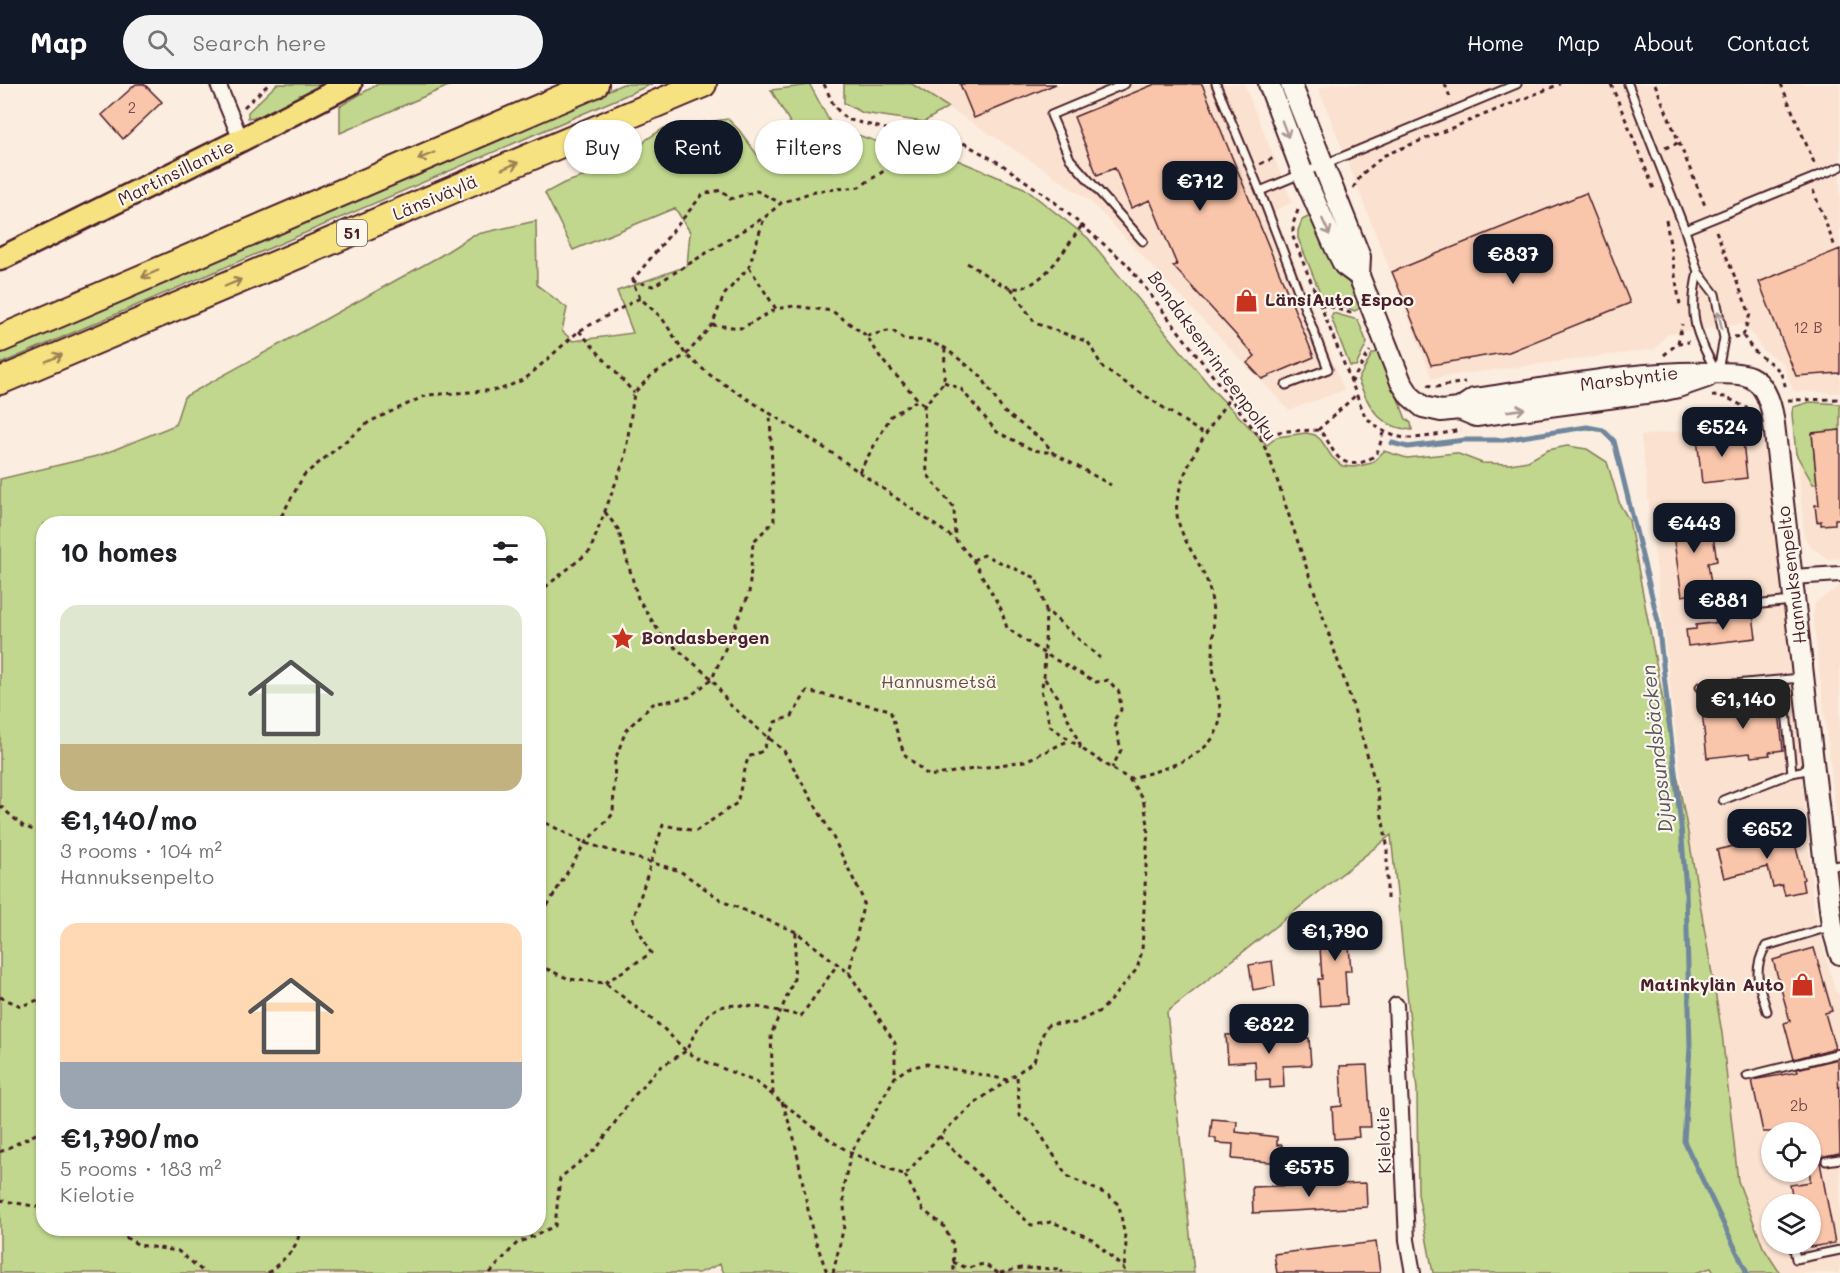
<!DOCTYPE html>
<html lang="en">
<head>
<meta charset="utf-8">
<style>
	:root { --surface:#fff; --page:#f2f2f2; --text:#202124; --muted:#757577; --accent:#111827 }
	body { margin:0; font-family:Mali,sans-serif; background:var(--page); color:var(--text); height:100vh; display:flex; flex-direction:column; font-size:22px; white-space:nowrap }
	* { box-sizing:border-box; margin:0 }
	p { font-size:20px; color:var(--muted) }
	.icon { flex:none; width:33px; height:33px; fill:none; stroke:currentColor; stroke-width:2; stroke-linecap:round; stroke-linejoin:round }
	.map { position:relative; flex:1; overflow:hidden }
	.side { position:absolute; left:36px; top:432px; width:510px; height:720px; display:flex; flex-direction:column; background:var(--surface); border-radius:24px; box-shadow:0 2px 4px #0004 }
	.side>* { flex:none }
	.top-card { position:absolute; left:564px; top:36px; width:570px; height:54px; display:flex; gap:12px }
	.fabs { position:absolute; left:1761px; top:1038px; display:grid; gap:12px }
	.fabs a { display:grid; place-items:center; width:60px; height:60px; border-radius:50%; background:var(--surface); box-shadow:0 2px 4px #0004; font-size:30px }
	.price { position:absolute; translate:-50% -51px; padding:0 14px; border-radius:12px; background:var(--accent); color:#fff; font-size:20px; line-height:39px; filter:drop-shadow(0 2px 3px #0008) }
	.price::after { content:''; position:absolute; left:50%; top:36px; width:18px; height:14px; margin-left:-9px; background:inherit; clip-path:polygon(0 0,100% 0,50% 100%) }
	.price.on { background:#222; color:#fff }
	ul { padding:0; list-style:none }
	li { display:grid; align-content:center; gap:12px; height:318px; padding:0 24px }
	li span { display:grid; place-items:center; height:186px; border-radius:18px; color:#555 }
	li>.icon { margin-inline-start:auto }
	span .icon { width:108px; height:108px; fill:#fffc; stroke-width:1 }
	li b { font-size:26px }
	h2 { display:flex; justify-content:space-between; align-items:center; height:72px; padding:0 24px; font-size:26px }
	.pill { padding:0 21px; border-radius:27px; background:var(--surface); box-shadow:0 2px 4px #0004; font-size:21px; line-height:54px }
	.pill.on { background:var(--accent); color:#fff }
	header { display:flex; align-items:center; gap:36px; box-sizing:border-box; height:84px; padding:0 30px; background:var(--accent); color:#fff }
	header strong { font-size:28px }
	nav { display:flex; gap:33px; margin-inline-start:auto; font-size:21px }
	.search { width:420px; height:54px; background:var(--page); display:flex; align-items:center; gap:15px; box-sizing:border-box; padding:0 21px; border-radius:33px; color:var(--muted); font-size:22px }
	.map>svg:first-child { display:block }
	.built { fill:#fbe1cf; fill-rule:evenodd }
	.green { fill:#c0d78d; stroke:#857b5c; stroke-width:1.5; fill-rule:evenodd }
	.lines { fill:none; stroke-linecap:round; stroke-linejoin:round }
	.stream { stroke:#6f879d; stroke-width:5 }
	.building { fill:#fac6ab; stroke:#4a1f2b; stroke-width:1.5 }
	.service-casing { stroke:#4a1f2b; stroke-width:11 }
	.minor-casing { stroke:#4a1f2b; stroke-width:18 }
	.secondary-casing { stroke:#4a1f2b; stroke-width:24 }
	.primary-casing { stroke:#4a1f2b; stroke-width:27 }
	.motorway-casing { stroke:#4a1f2b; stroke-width:30 }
	.path { stroke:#4a1f2b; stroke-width:3; stroke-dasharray:4.5 4.5; stroke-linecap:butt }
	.service { stroke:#fbf7ec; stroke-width:7 }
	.minor { stroke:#fbf7ec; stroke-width:14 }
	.secondary { stroke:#fbf7ec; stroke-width:20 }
	.primary { stroke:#f7e281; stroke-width:22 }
	.motorway { stroke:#f7e281; stroke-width:26 }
	.oneway { stroke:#ab9695 }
	.oneway2 { stroke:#a08056 }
	.labels { text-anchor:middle; stroke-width:4.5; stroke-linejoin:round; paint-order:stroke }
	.number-label { font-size:15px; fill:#76494b }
	.shield { fill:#fbf7ec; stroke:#7f6065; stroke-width:1.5 }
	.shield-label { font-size:16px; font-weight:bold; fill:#4a1f2b }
	.street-label { font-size:18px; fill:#4a1f2b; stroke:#fbf7ec }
	.poi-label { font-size:18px; font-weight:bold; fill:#4a1f2b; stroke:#fbf7ec; text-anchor:start }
	.park-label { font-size:18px; fill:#684d44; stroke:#fbf7ec }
	.water-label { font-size:20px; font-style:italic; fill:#5d5364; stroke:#fbf7ec }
</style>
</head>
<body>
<header>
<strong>Map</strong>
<div class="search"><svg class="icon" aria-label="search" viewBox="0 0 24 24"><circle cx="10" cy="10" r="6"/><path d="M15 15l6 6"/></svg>Search here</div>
<nav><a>Home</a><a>Map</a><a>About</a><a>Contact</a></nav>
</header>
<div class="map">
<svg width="1840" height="1189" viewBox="0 0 1840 1189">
	<rect width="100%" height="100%" fill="#fbeddf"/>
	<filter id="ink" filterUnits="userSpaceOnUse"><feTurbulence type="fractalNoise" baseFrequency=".0167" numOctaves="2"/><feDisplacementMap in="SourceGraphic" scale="12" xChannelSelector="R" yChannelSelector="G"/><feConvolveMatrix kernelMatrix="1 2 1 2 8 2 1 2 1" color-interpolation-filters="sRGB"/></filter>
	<g filter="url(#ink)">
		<path class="built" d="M 912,0 L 1244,0 L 1292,118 L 1274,127 L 1344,306 L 1289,326 L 1089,116 L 1029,75 Z
			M 1332,0 L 1840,0 L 1840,309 L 1793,307 L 1784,280 L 1763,266 L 1753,251 L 1741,240 L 1667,250 L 1655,265 L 1432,294 L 1319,5 Z
			M 1840,334 L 1840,474 L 1828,475 L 1812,464 L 1804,453 L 1795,335 Z
			M 1761,336 L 1791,571 L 1814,826 L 1835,907 L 1840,912 L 1840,1189 L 1780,1189 L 1763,1163 L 1738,1097 L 1722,949 L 1687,743 L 1641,352 ZM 1772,1048 L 1810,1048 L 1810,1088 L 1772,1088 ZM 1772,1120 L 1810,1120 L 1810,1160 L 1772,1160 Z
			M 1840,502 L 1840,762 L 1813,534 L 1815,519 Z"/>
		<path class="green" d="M 277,0 L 325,0 L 261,32 L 248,34 L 248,28 Z
			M 378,0 L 453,0 L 340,49 L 340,22 Z
			M 623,0 L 652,0 L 0,280 L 0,268 Z
			M 844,0 L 912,0 L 948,23 L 924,38 L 863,29 L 844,19 Z
			M 810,1 L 832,42 L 875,57 L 950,73 L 1024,104 L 1088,154 L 1214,307 L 1267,361 L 1277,353 L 1306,349 L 1315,351 L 1321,356 L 1332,373 L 1342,382 L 1354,383 L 1372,379 L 1384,367 L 1407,374 L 1456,369 L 1482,379 L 1510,380 L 1528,377 L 1548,366 L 1567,362 L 1587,365 L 1607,378 L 1620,421 L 1629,436 L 1687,743 L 1722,949 L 1738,1097 L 1763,1163 L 1780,1189 L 1714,1189 L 1711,1184 L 1695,1189 L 1433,1189 L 1418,1110 L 1417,1006 L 1391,751 L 1167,928 L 1194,1189 L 724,1189 L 720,1180 L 699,1189 L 0,1189 L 0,395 L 101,371 L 175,341 L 184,313 L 440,172 L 473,151 L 536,137 L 537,201 L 567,224 L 562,247 L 573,257 L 633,249 L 617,207 L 687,182 L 690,148 L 675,124 L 573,166 L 545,109 L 564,99 L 627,78 L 647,55 L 664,44 L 728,35 L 739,46 L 761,76 L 789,61 L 795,47 L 771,6 ZM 44,440 L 538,440 L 538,1144 L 44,1144 Z
			M 1314,130 L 1332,172 L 1354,207 L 1361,223 L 1355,227 L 1323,216 L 1298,154 L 1298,147 L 1302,136 Z
			M 1333,229 L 1358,236 L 1367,259 L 1356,282 L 1350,282 L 1331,233 Z
			M 1379,267 L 1406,335 L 1411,339 L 1412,346 C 1378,343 1370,324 1358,296 L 1372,270 Z
			M 1810,318 L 1840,320 L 1840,346 L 1812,350 L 1817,400 L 1813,400 L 1796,370 L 1792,330 L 1793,323 Z"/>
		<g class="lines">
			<path class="stream" d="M 1392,359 L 1408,363 L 1464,356 L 1503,356 L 1587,343 L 1603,346 L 1614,357 L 1658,537 L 1681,742 L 1686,807 L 1690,963 L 1684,1057 L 1747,1189"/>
		</g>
		<path class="building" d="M 136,0 L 144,0 L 162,18 L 123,55 L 102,31 Z
			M 960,0 L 1056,0 L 974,34 Z
			M 1155,0 L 1202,0 L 1314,273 L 1262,295 L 1247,279 L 1255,272 L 1173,182 L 1177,181 L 1150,116 L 1131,124 L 1115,84 L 1097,91 L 1074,33 Z
			M 1586,109 L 1630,219 L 1509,268 L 1431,281 L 1392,188 Z
			M 1840,165 L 1840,289 L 1796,292 L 1759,198 Z
			M 1840,346 L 1840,435 L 1835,435 L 1835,440 L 1821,441 L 1821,437 L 1817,438 L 1815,421 L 1819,421 L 1812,349 Z
			M 1742,349 L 1747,394 L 1702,399 L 1697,354 Z
			M 1710,432 L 1717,477 L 1708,479 L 1712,507 L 1682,512 L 1671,437 Z
			M 1753,531 L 1756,554 L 1688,562 L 1686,546 L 1696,545 L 1696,541 L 1720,538 L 1720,535 Z
			M 1763,616 L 1764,620 L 1778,618 L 1783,666 L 1769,668 L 1770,671 L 1751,673 L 1750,669 L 1707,674 L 1702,627 L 1745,622 L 1744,618 Z
			M 1791,744 L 1804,795 L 1802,796 L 1804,807 L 1785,811 L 1782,801 L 1773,803 L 1768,783 L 1724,794 L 1717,766 L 1761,755 L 1760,752 Z
			M 1352,836 L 1353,862 L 1349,862 L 1351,887 L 1345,887 L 1347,920 L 1320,922 L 1318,895 L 1322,895 L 1320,863 L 1325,862 L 1323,837 Z
			M 1814,864 L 1832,927 L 1825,929 L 1835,964 L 1794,975 L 1784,939 L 1790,937 L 1773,876 Z
			M 1272,877 L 1275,902 L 1253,906 L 1249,881 Z
			M 1268,949 L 1268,956 L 1309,954 L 1311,981 L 1283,982 L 1284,1003 L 1270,1004 L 1270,995 L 1256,996 L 1255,977 L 1228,979 L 1226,951 Z
			M 1838,975 L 1840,1069 L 1819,1073 L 1835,1159 L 1810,1163 L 1810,1120 L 1794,1120 L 1790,1101 L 1810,1098 L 1810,1048 L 1763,1048 L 1752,996 L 1798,988 L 1797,985 Z
			M 1367,981 L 1371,1043 L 1358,1043 L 1359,1053 L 1334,1055 L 1332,1023 L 1342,1022 L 1340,982 Z
			M 1212,1035 L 1237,1037 L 1236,1048 L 1277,1053 L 1277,1061 L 1282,1061 L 1281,1079 L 1232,1075 L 1233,1060 L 1216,1059 L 1216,1054 L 1210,1054 Z
			M 1366,1099 L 1367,1123 L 1253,1129 L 1252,1103 Z
			M 1376,1158 L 1380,1189 L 1277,1189 L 1274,1170 Z"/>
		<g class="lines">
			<defs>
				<path id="service" d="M 1125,0 L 1051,31 L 1070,75 L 1143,157
					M 1216,0 L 1260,107 L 1517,0
					M 1628,0 L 1685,146 L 1698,188 L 1715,210 L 1724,254 L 1718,287
					M 1260,107 L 1328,285 L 1286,301
					M 1685,146 L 1840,83
					M 1698,188 C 1688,230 1695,250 1716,287
					M 1743,522 L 1792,517
					M 1783,596 L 1792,689
					M 1700,603 L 1801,594
					M 1723,716 L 1792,689 L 1811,685
					M 1828,783 L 1840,781
					M 1767,927 C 1759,902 1752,886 1766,862 L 1829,843
					M 1747,992 L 1840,969
					M 1826,1077 L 1840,1075
					M 1793,1160 L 1796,1175 L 1840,1166"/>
				<path id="minor" d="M 218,0 L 241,56
					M 1792,493 L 1840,490
					M 1396,921 L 1407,1156 L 1413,1189"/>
				<path id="secondary" d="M 1269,0 L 1303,90 L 1335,163 L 1344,181 L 1359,192
					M 1291,0 L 1360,173 L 1359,192 L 1401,298 L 1410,312 L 1423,323 L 1441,327 L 1459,325 L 1476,332 L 1660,307 L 1678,303 L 1707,293
					M 1459,325 L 1474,315 C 1553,304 1636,286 1714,289 C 1726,290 1739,288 1750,293 C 1767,301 1772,324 1774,340 L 1832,842 L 1840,870"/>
				<path id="primary" d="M 0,175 L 241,56 L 350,0"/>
				<path id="motorway" d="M 0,255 L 595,0
					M 0,297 L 703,0"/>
			</defs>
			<use href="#service" class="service-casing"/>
			<use href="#minor" class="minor-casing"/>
			<use href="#secondary" class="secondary-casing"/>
			<use href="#primary" class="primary-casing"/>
			<use href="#motorway" class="motorway-casing"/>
			<path class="path" d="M 824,0 L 834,22 L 846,35 L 898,48 L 958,56 L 1001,80 L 1051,115 L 1127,180 L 1259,352 L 1269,372 L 1354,625 L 1377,705 L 1387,760 L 1387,815
				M 1445,0 L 1451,16
				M 1611,0 L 1654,105
				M 1655,0 L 1706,124
				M 1781,0 L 1815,81
				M 244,23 L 269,0
				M 1665,64 L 1678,59
				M 1260,80 L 1276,73
				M 1353,104 L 1362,90 L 1385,71 L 1560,0
				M 1813,106 L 1835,163
				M 1298,126 L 1293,140 L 1293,153 L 1365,332 C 1396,365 1421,353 1461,346
				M 1666,136 L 1680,221
				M 1716,147 L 1750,230 L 1743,252
				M 967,179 C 978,185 1001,203 1012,204 C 1042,208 1067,161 1083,140
				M 749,183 L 776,225 L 794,222 L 832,227 L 867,252 L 882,276 L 924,322
				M 632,197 L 653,202 L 763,134
				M 1011,204 L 1035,239 L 1088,258 L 1103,284 L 1205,351
				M 640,214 L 632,197 L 703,110 L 722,106 L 730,115 L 757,107 L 781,119
				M 1321,220 L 1354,230
				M 712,241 L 742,244 L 776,225
				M 579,247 L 634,309
				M 867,252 L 892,246 L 903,255 L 927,257 L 945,264 L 981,292 L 1003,327 L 1044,357 L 1053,369
				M 1734,253 L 1743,252 C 1748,258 1752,266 1759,271 C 1776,284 1781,283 1786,305
				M 1678,259 L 1682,240
				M 945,264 L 944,298 L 924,322 L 927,390 L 954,424 L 955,455
				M 1664,271 L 1678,259 L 1689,258
				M 944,298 L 961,305 L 997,348 L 1033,366 L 1053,369 L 1111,401
				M 1351,299 L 1370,267
				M 1427,301 L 1436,303 L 1465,298
				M 1712,312 L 1726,313 L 1754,328
				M 1788,316 L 1840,315
				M 1318,346 L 1356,311
				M 1260,352 L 1284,347 L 1318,346 C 1328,353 1330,365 1338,373 C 1348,384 1369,380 1377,368 C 1380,363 1381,355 1383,349
				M 859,388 L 891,332 L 916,317
				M 605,428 L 618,445 L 638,514 L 661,551 L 712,595 L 729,620 L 784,667 L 831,749 L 864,817 L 849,889
				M 277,440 L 304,391 L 369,338 L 427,311 L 499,306 L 525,295 L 579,247 L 640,214 L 662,234 L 686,271 L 710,291 L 829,367 L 955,455 L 973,476 L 1001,525 L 1007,544 L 1045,570 L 1096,598 L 1108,596 L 1119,608 L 1121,626 L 1114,636 L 1121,666 L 1112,684
				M 973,476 L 984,471 L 1036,494 L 1046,526 L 1100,574
				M 538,509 L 590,467 L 625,374 L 634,309 L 653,290 L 686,271 L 712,241 L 724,211 L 749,183 L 764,134 L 781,119 L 815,107 L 859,103 L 904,74 L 918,51
				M 1046,526 L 1044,594 L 1041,606 L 1050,642 L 1081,664
				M 1129,695 C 1162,685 1222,673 1220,628 C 1220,611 1213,595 1213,578 C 1213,553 1216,522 1207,497 C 1197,471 1173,447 1177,417 C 1183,380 1210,344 1230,313
				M 0,722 L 23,742 L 44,750
				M 538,735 L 585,759 L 680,787 L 724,818 L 796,848 L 849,889 L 895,959 L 895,993
				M 538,837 L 585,759 L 613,730 L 615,676 L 626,646 L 653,620 L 689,613 L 712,595 L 749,510 L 753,458 L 774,437 L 770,329
				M 538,881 L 569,895 L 605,899 L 663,944 L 686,967 C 693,953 702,932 716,925 C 733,915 783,928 801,932 L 837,881
				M 605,899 L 651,869 L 633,836 L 663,741 L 696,747 L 737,719 L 748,673 L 763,667 L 775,638 L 792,632 L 807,607 L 890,626 L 904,670 L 929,692 L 1025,677 L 1070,656
				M 0,913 L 21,922 L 44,914
				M 1017,993 L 1020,1032 L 1034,1040 L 1067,1092 L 1108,1111 L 1119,1121 L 1126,1159 L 1124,1185
				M 773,1010 L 771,951 L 794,895 L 796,848
				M 782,1018 L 794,1054 L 812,1146 L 827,1189
				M 939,1052 L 1031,1141 L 1052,1138 L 1092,1155 L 1124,1185 L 1125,1189
				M 0,1068 L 44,1046
				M 905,1091 L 923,1126 L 943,1141 L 953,1160 L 954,1189
				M 0,1116 L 44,1124
				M 110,1144 L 139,1161 L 178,1167 L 205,1189
				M 953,1178 L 967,1184 L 984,1180 L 998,1189
				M 268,1189 C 281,1177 301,1164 299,1144
				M 490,1189 L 516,1160 L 555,1142 L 560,1094 L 597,1064 L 633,1013 L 659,984 L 686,967 L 697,974 L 756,998 L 830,1056 L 851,1069 L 905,1091 C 937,1054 965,1022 1008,997
				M 833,1189 L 845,1138 L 843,1104 L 851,1069 L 895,993 L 908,984 L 927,980 L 1008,996 L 1034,977 L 1044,947 L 1049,940 L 1075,939 L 1102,926 L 1137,885 L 1142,867 L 1148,740 L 1143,715 L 1129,695 L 1082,665 L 1058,613 L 1044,594
				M 1000,1189 L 1021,1184 L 1061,1185 L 1062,1189"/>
			<use href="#service" class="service"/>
			<use href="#minor" class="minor"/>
			<use href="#secondary" class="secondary"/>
			<use href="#primary" class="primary"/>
			<use href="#motorway" class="motorway"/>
		</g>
		<defs><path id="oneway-shaft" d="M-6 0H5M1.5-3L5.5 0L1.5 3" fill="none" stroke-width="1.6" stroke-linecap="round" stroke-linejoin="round" transform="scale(1.5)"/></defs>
		<g class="oneway">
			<use href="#oneway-shaft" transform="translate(1285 45) rotate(69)"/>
			<use href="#oneway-shaft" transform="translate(1326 143) rotate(65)"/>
			<use href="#oneway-shaft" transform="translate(1720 236) rotate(-102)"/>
			<use href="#oneway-shaft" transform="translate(1516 326) rotate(-8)"/>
		</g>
		<g class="oneway2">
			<use href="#oneway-shaft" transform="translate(426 72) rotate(157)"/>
			<use href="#oneway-shaft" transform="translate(510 82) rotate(-23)"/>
			<use href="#oneway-shaft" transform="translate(150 190) rotate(157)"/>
			<use href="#oneway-shaft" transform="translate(233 199) rotate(-23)"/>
			<use href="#oneway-shaft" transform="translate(54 274) rotate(-23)"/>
		</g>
	</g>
	<defs>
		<symbol id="shop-bare" viewBox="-9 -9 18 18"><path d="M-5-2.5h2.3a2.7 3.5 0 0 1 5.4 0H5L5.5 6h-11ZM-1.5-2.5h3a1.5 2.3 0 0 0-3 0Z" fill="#c8321e" stroke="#fbf7ec" stroke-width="2.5" paint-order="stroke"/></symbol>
		<symbol id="sight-bare" viewBox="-9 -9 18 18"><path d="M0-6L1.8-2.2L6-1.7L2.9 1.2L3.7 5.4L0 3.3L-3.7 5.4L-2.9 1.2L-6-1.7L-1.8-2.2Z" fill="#c8321e" stroke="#fbf7ec" stroke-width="2.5" paint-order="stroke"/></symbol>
	</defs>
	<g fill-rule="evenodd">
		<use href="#shop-bare" x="1230" y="200" width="33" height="33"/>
		<use href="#sight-bare" x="606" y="538" width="33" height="33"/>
		<use href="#shop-bare" x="1786" y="884" width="33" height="33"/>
	</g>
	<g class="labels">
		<g class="number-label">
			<text x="132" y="29">2</text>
			<text x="1808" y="249">12 B</text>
			<text x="1799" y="1027">2b</text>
		</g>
		<rect class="shield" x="337" y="136" width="30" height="26" rx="4.5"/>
		<g class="shield-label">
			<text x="352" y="155">51</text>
		</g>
		<g class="street-label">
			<text transform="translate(176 89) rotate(-26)" y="6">Martinsillantie</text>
			<text transform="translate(435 114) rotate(-23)" y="6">Länsiväylä</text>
			<text transform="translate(1212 272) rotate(54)" y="6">Bondaksenrinteenpolku</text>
			<text transform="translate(1629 295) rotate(-7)" y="6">Marsbyntie</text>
			<text transform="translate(1792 491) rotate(-97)" y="6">Hannuksenpelto</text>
			<text transform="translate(1384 1056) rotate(-92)" y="6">Kielotie</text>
		</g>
		<g class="poi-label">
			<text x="1265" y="222">LänsiAuto Espoo</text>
			<text x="641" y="560">Bondasbergen</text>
			<text x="1784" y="907" text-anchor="end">Matinkylän Auto</text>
		</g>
		<g class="park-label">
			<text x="939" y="604">Hannusmetsä</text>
		</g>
		<g class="water-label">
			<text transform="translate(1657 665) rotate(-96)" y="7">Djupsundsbäcken</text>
		</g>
	</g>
</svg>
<div class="fabs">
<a><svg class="icon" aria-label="locate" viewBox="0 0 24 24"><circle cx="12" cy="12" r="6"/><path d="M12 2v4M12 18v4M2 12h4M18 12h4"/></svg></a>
<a><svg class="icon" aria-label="layers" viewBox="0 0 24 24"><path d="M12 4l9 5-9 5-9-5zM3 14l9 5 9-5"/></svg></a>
</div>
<b class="price" style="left:1200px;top:128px">€712</b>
<b class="price" style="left:1513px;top:201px">€837</b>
<b class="price" style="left:1722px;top:374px">€524</b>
<b class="price" style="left:1694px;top:470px">€443</b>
<b class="price" style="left:1723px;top:547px">€881</b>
<b class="price on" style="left:1743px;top:646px">€1,140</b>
<b class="price" style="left:1767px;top:776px">€652</b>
<b class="price" style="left:1335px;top:878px">€1,790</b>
<b class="price" style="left:1269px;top:971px">€822</b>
<b class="price" style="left:1309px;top:1114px">€575</b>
<div class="top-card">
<a class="pill">Buy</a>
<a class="pill on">Rent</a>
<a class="pill">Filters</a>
<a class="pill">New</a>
</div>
<section class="side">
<h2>10 homes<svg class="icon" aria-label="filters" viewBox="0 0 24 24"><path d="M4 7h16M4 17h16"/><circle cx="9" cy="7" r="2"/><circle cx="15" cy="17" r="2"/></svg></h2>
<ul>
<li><span style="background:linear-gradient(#dfe7d0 75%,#c2b280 0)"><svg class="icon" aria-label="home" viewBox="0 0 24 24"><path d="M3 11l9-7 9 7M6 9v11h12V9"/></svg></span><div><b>€1,140/mo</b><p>3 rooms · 104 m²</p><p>Hannuksenpelto</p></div></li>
<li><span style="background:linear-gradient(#ffd9b3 75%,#9aa5b1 0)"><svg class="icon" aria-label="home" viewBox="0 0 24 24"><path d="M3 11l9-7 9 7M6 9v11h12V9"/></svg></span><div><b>€1,790/mo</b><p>5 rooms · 183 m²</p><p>Kielotie</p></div></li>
</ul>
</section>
</div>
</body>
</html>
